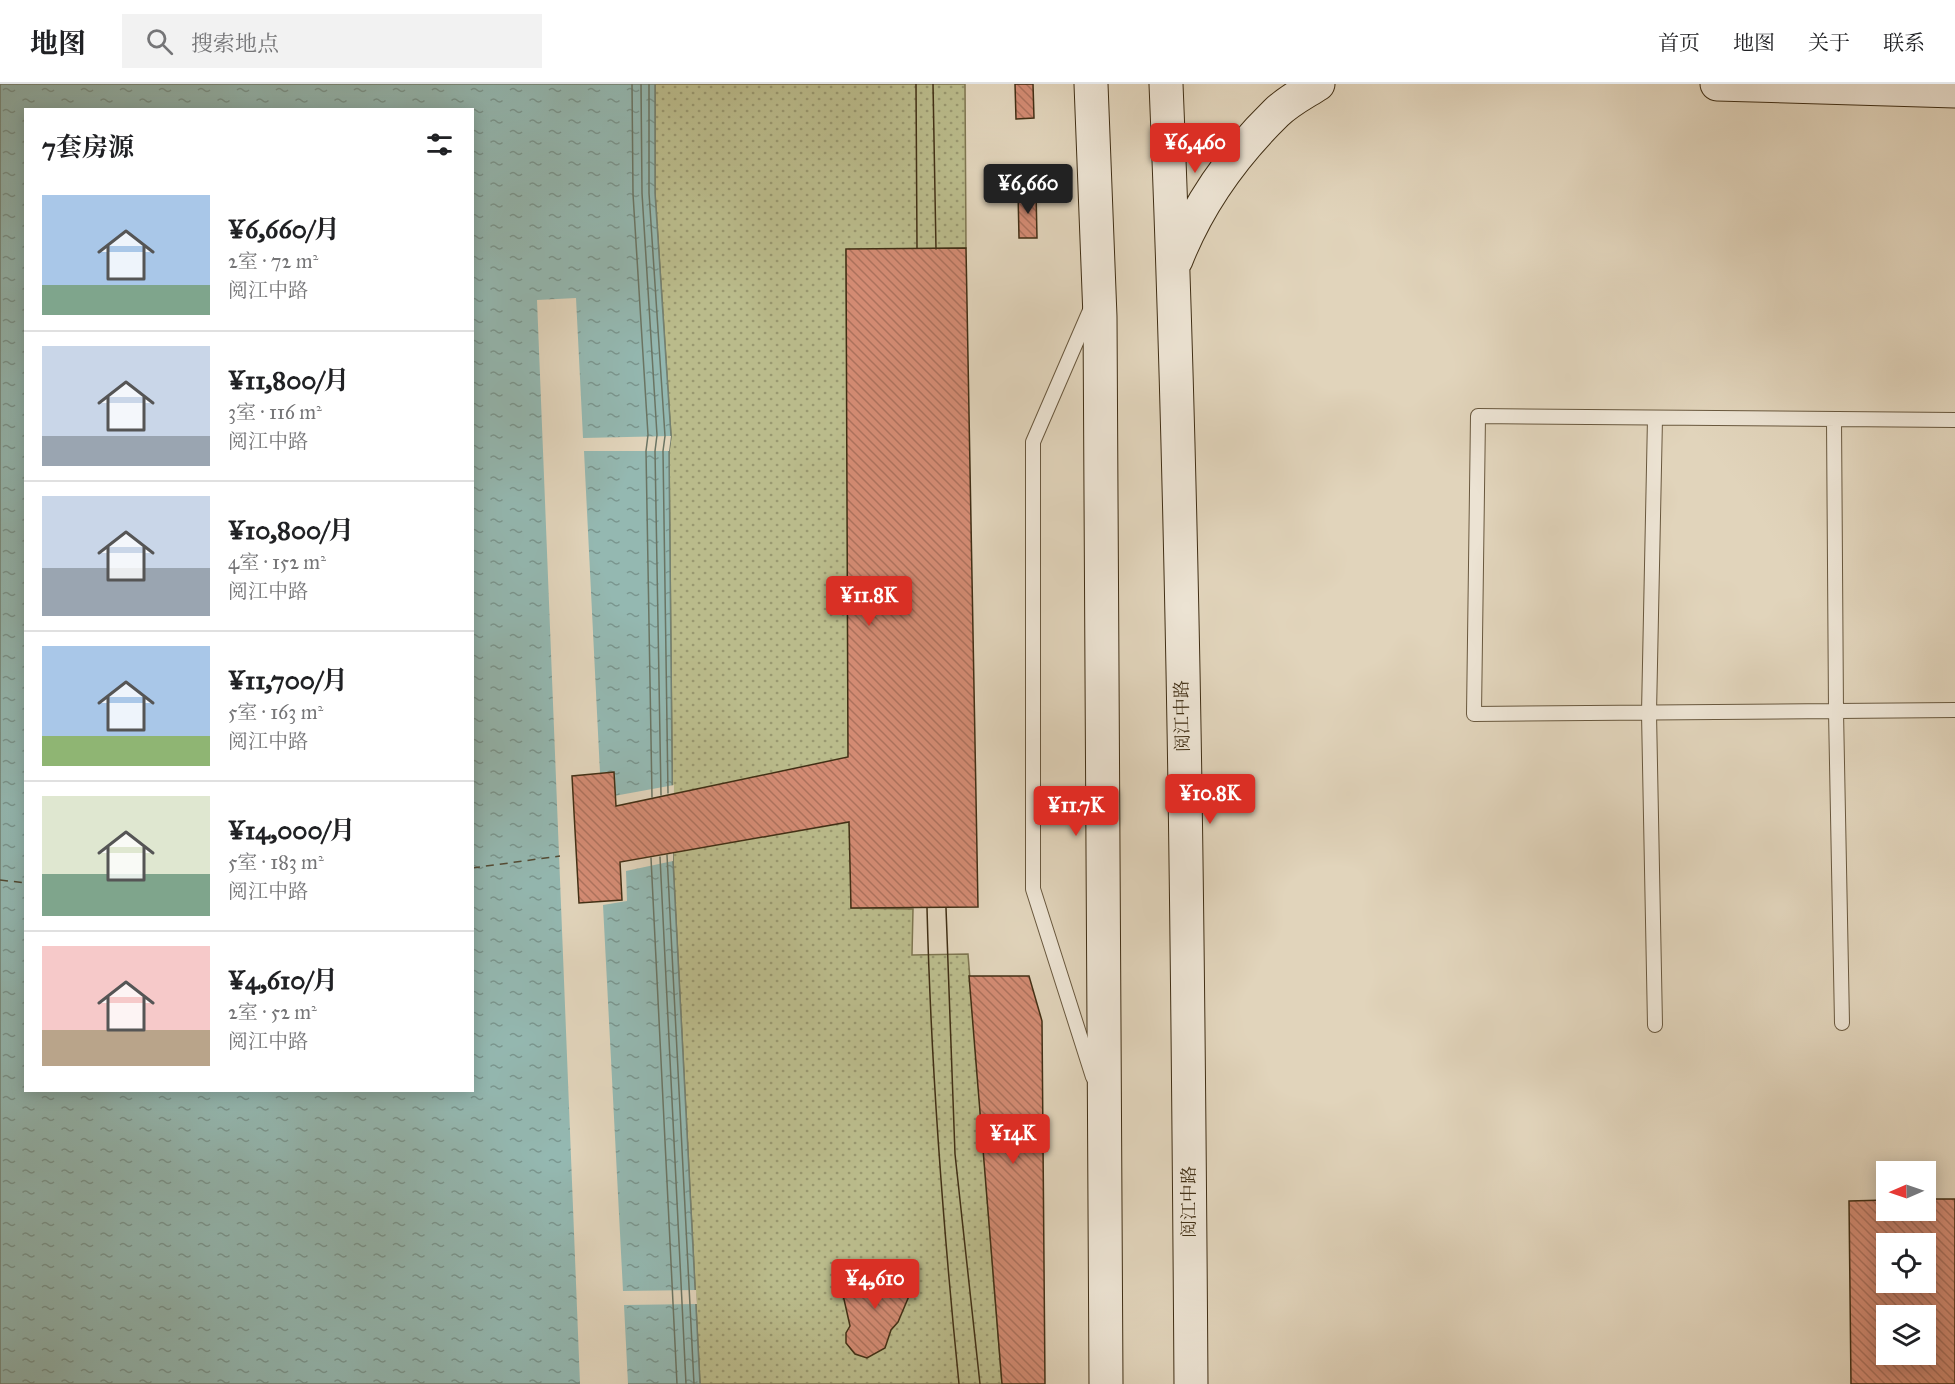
<!DOCTYPE html>
<html lang="zh">
<head>
<meta charset="utf-8">
<style>
	:root { --surface:#fff; --page:#f2f2f2; --text:#202124; --muted:#757577; --line:#e0e0e0; --accent:#d93025 }
	body { margin:0; font-family:"IM FELL Great Primer","Noto Serif SC",serif; background:var(--page); color:var(--text); height:100vh; display:flex; flex-direction:column; font-size:22px; white-space:nowrap }
	* { box-sizing:border-box; margin:0 }
	p { font-size:20px; color:var(--muted) }
	.icon { flex:none; width:33px; height:33px; fill:none; stroke:currentColor; stroke-width:2; stroke-linecap:round; stroke-linejoin:round }
	.map { position:relative; flex:1; overflow:hidden }
	.details { position:absolute; left:24px; top:24px; width:450px; height:984px; display:flex; flex-direction:column; background:var(--surface); border-radius:0px; box-shadow:0 3px 15px #0003 }
	.details>* { flex:none }
	.needle { width:39px; rotate:268deg }
	.tools { position:absolute; left:1876px; top:1077px; display:grid; gap:12px }
	.tools a { display:grid; place-items:center; width:60px; height:60px; border-radius:0px; background:var(--surface); box-shadow:0 3px 15px #0003; font-size:30px }
	.price { position:absolute; translate:-50% -51px; padding:0 14px; border-radius:6px; background:var(--accent); color:#fff; font-size:20px; line-height:39px; filter:drop-shadow(0 2px 3px #0008) }
	.price::after { content:''; position:absolute; left:50%; top:36px; width:18px; height:14px; margin-left:-9px; background:inherit; clip-path:polygon(0 0,100% 0,50% 100%) }
	.price.selected { background:#222; color:#fff }
	ul { padding:0; list-style:none }
	li { display:flex; align-items:center; gap:18px; height:150px; padding:0 18px }
	li+li { border-top:2px solid var(--line) }
	li span { display:grid; place-items:center; flex:none; width:168px; height:120px; border-radius:0px; color:#555 }
	li>.icon { margin-inline-start:auto }
	span .icon { width:72px; height:72px; fill:#fffc; stroke-width:1 }
	li b { font-size:26px }
	h2 { display:flex; justify-content:space-between; align-items:center; height:72px; padding:0 18px; font-size:26px }
	header { display:flex; align-items:center; gap:36px; box-sizing:border-box; height:84px; padding:0 30px; background:var(--surface); border-bottom:2px solid var(--line) }
	header strong { font-size:28px }
	nav { display:flex; gap:33px; margin-inline-start:auto; font-size:21px }
	.search { width:420px; height:54px; background:var(--page); display:flex; align-items:center; gap:15px; box-sizing:border-box; padding:0 21px; border-radius:0px; color:var(--muted); font-size:22px }
	.map>svg:first-child { display:block }
	.park { fill:url(#park-dots); stroke:#7e7550; stroke-width:1.5 }
	.water { fill:url(#water-ripples); stroke:#738173; stroke-width:1.5; fill-rule:evenodd }
	.pier { fill:#e1d4bb }
	.lines { fill:none; stroke-linecap:round; stroke-linejoin:round }
	.shore { stroke:#6a7463; stroke-width:1.5 }
	.ferry { stroke:#524a34; stroke-width:1.5; stroke-dasharray:8 6; stroke-linecap:butt }
	.building { fill:url(#building-back-hatch); stroke:#412f15; stroke-width:1.5; fill-rule:evenodd }
	.lane-casing { stroke:#69583e; stroke-width:16 }
	.secondary-casing { stroke:#412f15; stroke-width:35 }
	.lane { stroke:#ece3d3; stroke-width:14 }
	.secondary { stroke:#ece3d3; stroke-width:33 }
	.tram { stroke:#412f15; stroke-width:1.5 }
	.labels { text-anchor:middle; stroke-width:5; stroke-linejoin:round; paint-order:stroke }
	.street-label { font-size:18px; fill:#412f15; stroke:#ece3d3 }
</style>
</head>
<body>
<header>
<strong>地图</strong>
<div class="search"><svg class="icon" aria-label="search" viewBox="0 0 24 24"><circle cx="10" cy="10" r="6"/><path d="M15 15l6 6"/></svg>搜索地点</div>
<nav><a>首页</a><a>地图</a><a>关于</a><a>联系</a></nav>
</header>
<div class="map">
<svg width="1955" height="1300" viewBox="0 0 1955 1300">
	<defs>
		<pattern id="park-dots" width="8" height="8" patternUnits="userSpaceOnUse" patternTransform="scale(1.5)"><rect width="8" height="8" fill="#babb8b"/><path d="M2 2h.1M6 6h.1" fill="none" stroke="#999870" stroke-width="1.8" stroke-linecap="round"/></pattern>
		<pattern id="water-ripples" width="26" height="14" patternUnits="userSpaceOnUse" patternTransform="scale(1.5)"><rect width="26" height="14" fill="#94b8b1"/><path d="M2 4q2-2 4 0t4 0M15 11q2-2 4 0t4 0" fill="none" stroke="#7a968f"/></pattern>
		<pattern id="building-back-hatch" width="6" height="6" patternUnits="userSpaceOnUse" patternTransform="scale(1.5)"><rect width="6" height="6" fill="#d38b73"/><path d="M-1 5l2 2M0 0l6 6M5-1l2 2" fill="none" stroke="#ad725d"/></pattern>
	</defs>
	<rect width="100%" height="100%" fill="#e1d4bb"/>
	<filter id="stains"><feTurbulence type="fractalNoise" baseFrequency=".00333" numOctaves="4"/><feColorMatrix values="0 0 0 0 .2 0 0 0 0 .09 0 0 0 0 .02 0 0 0 .5 -.17"/></filter>
	<radialGradient id="worn" r=".72"><stop offset=".6" stop-color="#630" stop-opacity="0"/><stop offset="1" stop-color="#630" stop-opacity=".3"/></radialGradient>
	<path class="park" d="M 655,0 L 965,0 L 966,164 L 846,166 L 851,824 L 913,825 L 912,871 L 968,870 L 1002,1300 L 700,1300 L 673,777 L 669,367 L 671,352 L 655,109 Z"/>
	<path class="water" d="M 0,0 L 655,0 L 655,109 L 671,352 L 669,367 L 673,777 L 700,1300 L 0,1300 ZM 26,26 L 472,26 L 472,1006 L 26,1006 Z"/>
	<path class="pier" d="M 576,214 L 583,354 L 671,352 L 669,367 L 584,367 L 600,689 L 614,688 L 614,712 L 674,701 L 673,777 L 626,787 L 627,817 L 603,821 L 623,1207 L 696,1206 L 697,1220 L 624,1221 L 628,1300 L 580,1300 L 537,216 Z"/>
	<g class="lines">
		<path class="shore" d="M 632,0 L 633,110 L 648,351 L 646,367 L 652,713
			M 641,0 L 642,109 L 657,351 L 655,367 L 661,711
			M 649,0 L 649,109 L 665,352 L 663,367 L 668,709
			M 667,771 L 694,1300
			M 660,773 L 686,1300
			M 651,774 L 677,1300"/>
		<path class="ferry" d="M 472,784 L 560,772
			M 0,796 L 26,799"/>
	</g>
	<path class="building" d="M 1015,0 L 1033,0 L 1034,34 L 1016,35 Z
		M 1036,107 L 1037,154 L 1019,154 L 1018,108 Z
		M 966,164 L 978,823 L 851,824 L 849,738 L 620,778 L 622,816 L 579,819 L 572,692 L 614,688 L 616,722 L 848,673 L 846,165 Z
		M 969,892 L 1029,892 L 1042,937 L 1045,1300 L 1002,1300 Z
		M 1926,1115 L 1955,1115 L 1955,1300 L 1851,1300 L 1849,1117 L 1887,1116 L 1887,1126 L 1926,1126 ZM 1887,1160 L 1926,1160 L 1926,1198 L 1887,1198 ZM 1887,1232 L 1926,1232 L 1926,1270 L 1887,1270 Z
		M 898,1184 L 911,1192 L 912,1205 L 898,1238 L 891,1246 L 885,1264 L 867,1274 L 855,1270 L 846,1259 L 846,1249 L 850,1242 L 843,1211 L 854,1194 L 872,1192 L 879,1198 L 892,1186 Z"/>
	<g class="lines">
		<defs>
			<path id="lane" d="M 1091,224 L 1033,358 L 1033,805 L 1093,993
				M 1834,335 L 1836,627 L 1842,939
				M 1955,336 L 1478,332 L 1474,630 L 1955,626
				M 1655,941 L 1649,629 L 1655,334"/>
			<path id="secondary" d="M 1091,0 L 1100,233 L 1106,1300
				M 1166,0 C 1184,433 1188,867 1191,1300
				M 1717,0 L 1955,7
				M 1176,176 C 1198,120 1233,71 1276,29 C 1288,17 1304,9 1318,0"/>
		</defs>
		<use href="#lane" class="lane-casing"/>
		<use href="#secondary" class="secondary-casing"/>
		<use href="#lane" class="lane"/>
		<use href="#secondary" class="secondary"/>
		<path class="tram" d="M 916,0 L 917,164
			M 933,0 L 936,165
			M 927,824 C 931,984 943,1141 959,1300
			M 946,824 L 955,1070 L 980,1300"/>
	</g>
	<g class="labels">
		<g class="street-label">
			<text transform="translate(1182 632) rotate(-91)" y="6">阅江中路</text>
			<text transform="translate(1189 1118) rotate(-90)" y="6">阅江中路</text>
		</g>
	</g>
	<rect width="100%" height="100%" filter="url(#stains)"/>
	<rect width="100%" height="100%" fill="url(#worn)"/>
</svg>
<div class="tools">
<a><svg class="needle" viewBox="-14 -14 28 28"><path d="M0-13l5 13h-10z" fill="#e53935"/><path d="M0 13l5-13h-10z" fill="#757577"/></svg></a>
<a><svg class="icon" aria-label="locate" viewBox="0 0 24 24"><circle cx="12" cy="12" r="6"/><path d="M12 2v4M12 18v4M2 12h4M18 12h4"/></svg></a>
<a><svg class="icon" aria-label="layers" viewBox="0 0 24 24"><path d="M12 4l9 5-9 5-9-5zM3 14l9 5 9-5"/></svg></a>
</div>
<b class="price" style="left:1195px;top:90px">¥6,460</b>
<b class="price selected" style="left:1028px;top:131px">¥6,660</b>
<b class="price" style="left:869px;top:543px">¥11.8K</b>
<b class="price" style="left:1210px;top:741px">¥10.8K</b>
<b class="price" style="left:1076px;top:753px">¥11.7K</b>
<b class="price" style="left:1013px;top:1081px">¥14K</b>
<b class="price" style="left:875px;top:1226px">¥4,610</b>
<section class="details">
<h2>7套房源<svg class="icon" aria-label="filters" viewBox="0 0 24 24"><path d="M4 7h16M4 17h16"/><circle cx="9" cy="7" r="2"/><circle cx="15" cy="17" r="2"/></svg></h2>
<ul>
<li><span style="background:linear-gradient(#a9c7e8 75%,#7fa58c 0)"><svg class="icon" aria-label="home" viewBox="0 0 24 24"><path d="M3 11l9-7 9 7M6 9v11h12V9"/></svg></span><div><b>¥6,660/月</b><p>2室 · 72 m²</p><p>阅江中路</p></div></li>
<li><span style="background:linear-gradient(#c9d6e8 75%,#9aa5b1 0)"><svg class="icon" aria-label="home" viewBox="0 0 24 24"><path d="M3 11l9-7 9 7M6 9v11h12V9"/></svg></span><div><b>¥11,800/月</b><p>3室 · 116 m²</p><p>阅江中路</p></div></li>
<li><span style="background:linear-gradient(#c9d6e8 60%,#9aa5b1 0)"><svg class="icon" aria-label="home" viewBox="0 0 24 24"><path d="M3 11l9-7 9 7M6 9v11h12V9"/></svg></span><div><b>¥10,800/月</b><p>4室 · 152 m²</p><p>阅江中路</p></div></li>
<li><span style="background:linear-gradient(#a9c7e8 75%,#8fb573 0)"><svg class="icon" aria-label="home" viewBox="0 0 24 24"><path d="M3 11l9-7 9 7M6 9v11h12V9"/></svg></span><div><b>¥11,700/月</b><p>5室 · 163 m²</p><p>阅江中路</p></div></li>
<li><span style="background:linear-gradient(#dfe7d0 65%,#7fa58c 0)"><svg class="icon" aria-label="home" viewBox="0 0 24 24"><path d="M3 11l9-7 9 7M6 9v11h12V9"/></svg></span><div><b>¥14,000/月</b><p>5室 · 183 m²</p><p>阅江中路</p></div></li>
<li><span style="background:linear-gradient(#f6c9c9 70%,#b9a48a 0)"><svg class="icon" aria-label="home" viewBox="0 0 24 24"><path d="M3 11l9-7 9 7M6 9v11h12V9"/></svg></span><div><b>¥4,610/月</b><p>2室 · 52 m²</p><p>阅江中路</p></div></li>
</ul>
</section>
</div>
</body>
</html>
